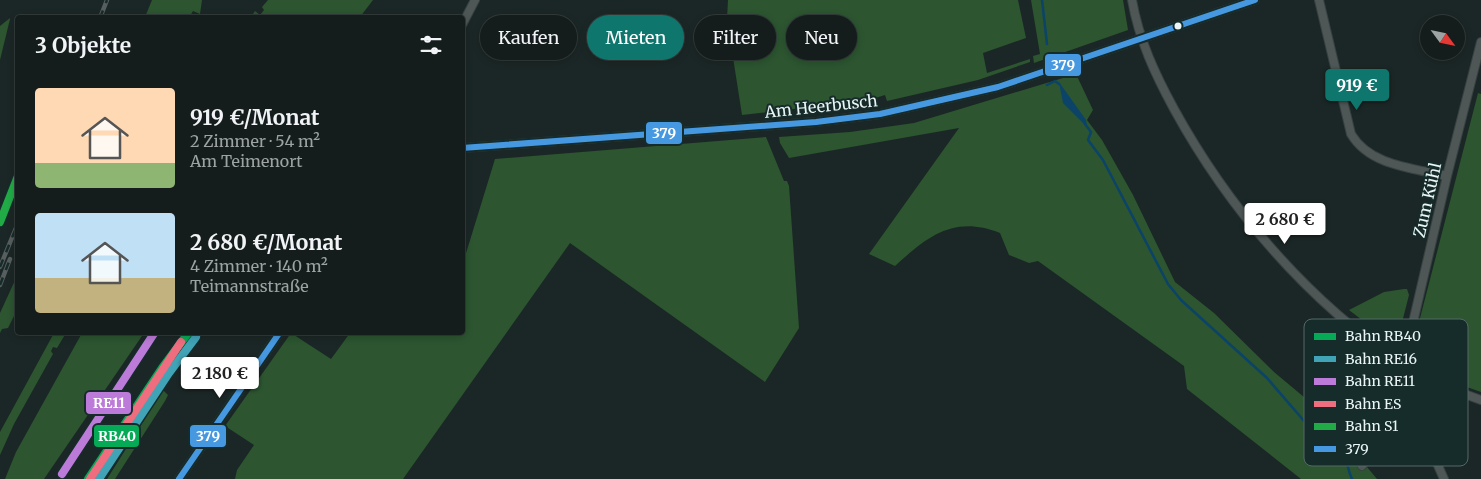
<!DOCTYPE html>
<html lang="de">
<head>
<meta charset="utf-8">
<style>
	:root { --surface:#141d1c; --page:#212a29; --text:#f1f3f6; --muted:#9da2a3; --line:#333b3b; --accent:#0f766e }
	body { margin:0; font-family:Merriweather,serif; background:var(--page); color:var(--text); height:100vh; display:flex; flex-direction:column; font-size:19px; white-space:nowrap }
	* { box-sizing:border-box; margin:0 }
	p { font-size:16px; color:var(--muted) }
	.icon { flex:none; width:28px; height:28px; fill:none; stroke:currentColor; stroke-width:2; stroke-linecap:round; stroke-linejoin:round }
	.map { position:relative; flex:1; overflow:hidden }
	.panel { position:absolute; left:15px; top:15px; width:450px; height:320px; display:flex; flex-direction:column; background:var(--surface); border-radius:5px; box-shadow:0 2px 8px #0003,0 0 0 1px var(--line) }
	.panel>* { flex:none }
	.hud { position:absolute; left:480px; top:15px; width:475px; height:45px; display:flex; gap:10px }
	.needle { width:32px; rotate:123deg }
	.controls { position:absolute; left:1420px; top:15px; display:grid; gap:10px }
	.controls a { display:grid; place-items:center; width:45px; height:45px; border-radius:50%; background:var(--surface); box-shadow:0 2px 8px #0003,0 0 0 1px var(--line); font-size:25px }
	.price { position:absolute; translate:-50% -42px; padding:0 11px; border-radius:5px; background:#fff; color:#222; font-size:16px; line-height:32px; filter:drop-shadow(0 1px 2px #0008) }
	.price::after { content:''; position:absolute; left:50%; top:30px; width:15px; height:11px; margin-left:-8px; background:inherit; clip-path:polygon(0 0,100% 0,50% 100%) }
	.price.current { background:var(--accent); color:#fff }
	ul { padding:0; list-style:none }
	li { display:flex; align-items:center; gap:15px; height:125px; padding:0 20px }
	li span { display:grid; place-items:center; flex:none; width:140px; height:100px; border-radius:5px; color:#555 }
	li>.icon { margin-inline-start:auto }
	span .icon { width:60px; height:60px; fill:#fffc; stroke-width:1 }
	li b { font-size:21px }
	h2 { display:flex; justify-content:space-between; align-items:center; height:60px; padding:0 20px; font-size:21px }
	.tag { padding:0 18px; border-radius:22px; background:var(--surface); box-shadow:0 2px 8px #0003,0 0 0 1px var(--line); font-size:18px; line-height:45px }
	.tag.current { background:var(--accent); color:#fff }
	.map>svg:first-child { display:block }
	.green { fill:#2c5530 }
	.water { fill:#0b4468 }
	.lines { fill:none; stroke-linecap:round; stroke-linejoin:round }
	.stream { stroke:#0b4468; stroke-width:2.5 }
	.street-casing { stroke:#374141; stroke-width:10 }
	.street { stroke:#4e5756; stroke-width:8 }
	.rail-casing { stroke:#565e5e; stroke-width:4.5 }
	.rail { stroke:#162c2b; stroke-width:2.5; stroke-dasharray:8; stroke-linecap:butt }
	.bus-1-casing { stroke:#162c2b; stroke-width:10 }
	.bus-1 { stroke:#4699e1; stroke-width:6 }
	.rail-1-casing { stroke:#162c2b; stroke-width:11 }
	.rail-2-casing { stroke:#162c2b; stroke-width:11 }
	.rail-3-casing { stroke:#162c2b; stroke-width:11 }
	.rail-4-casing { stroke:#162c2b; stroke-width:11 }
	.rail-5-casing { stroke:#162c2b; stroke-width:11 }
	.rail-1 { stroke:#06aa56; stroke-width:8 }
	.rail-2 { stroke:#40a3b6; stroke-width:8 }
	.rail-3 { stroke:#bd7bd9; stroke-width:8 }
	.rail-4 { stroke:#ee6d7f; stroke-width:8 }
	.rail-5 { stroke:#21ab47; stroke-width:8 }
	.bus-dot { fill:#e9f6f5; stroke:#162c2b; stroke-width:2 }
	.labels { text-anchor:middle; stroke-width:4; stroke-linejoin:round; paint-order:stroke }
	.street-label { font-size:16px; fill:#e9f6f5; stroke:#162c2b }
	.key { fill:#162c2b; stroke:#556968; stroke-width:1 }
	.key-label { font-size:14px; fill:#e9f6f5 }
	.line-badge { stroke:#162c2b; stroke-width:2 }
	.badge-label { font-size:14px; text-anchor:middle; font-weight:bold; fill:#fff }
</style>
</head>
<body>
<div class="map">
<svg width="1481" height="479" viewBox="0 0 1481 479">
	<rect width="100%" height="100%" fill="#1b2726"/>
	<path class="green" d="M 152,0 L 202,0 L 200,14 L 193,11 L 190,16 L 192,17 L 145,17 Z
		M 268,0 L 373,0 L 360,17 L 251,17 L 255,11 L 260,15 L 264,10 L 262,7 Z
		M 728,0 L 1018,0 L 1026,38 L 983,53 L 987,73 L 1030,59 L 1030,62 L 978,80 L 887,101 L 885,95 L 869,100 L 742,115 L 727,19 Z
		M 1031,0 L 1123,0 L 1128,30 L 1034,63 L 1033,56 L 1040,54 Z
		M 10,18 L 10,19 L 0,60 L 0,26 Z
		M 1076,74 L 1093,110 L 1087,120 L 1102,140 L 1133,195 L 1175,282 L 1214,313 L 1274,372 L 1365,448 L 1367,467 L 1377,479 L 1301,479 L 1187,389 L 1184,366 L 1038,261 L 1029,263 L 1009,255 L 1000,233 C 954,215 928,236 895,266 L 869,254 L 959,128 L 789,158 L 780,143 L 779,137 L 850,132 L 914,123 Z
		M 1478,93 L 1481,94 L 1481,392 L 1416,369 L 1410,357 Z
		M 766,137 L 784,181 L 787,181 L 789,186 L 799,328 L 765,382 L 570,243 L 403,479 L 235,479 L 237,470 L 254,445 L 225,426 L 291,333 L 331,359 L 350,333 L 462,332 L 463,263 L 495,159 Z
		M 17,276 L 15,314 L 8,328 L 2,329 L 0,333 L 0,313 Z
		M 1404,289 L 1407,289 L 1409,295 L 1396,346 L 1349,310 L 1384,292 Z
		M 54,333 L 66,333 L 57,348 L 53,347 L 51,351 L 53,354 L 14,424 L 0,455 L 0,432 Z
		M 82,333 L 144,333 L 44,479 L 5,479 L 16,452 Z
		M 163,390 L 168,395 L 165,401 L 115,479 L 107,479 Z"/>
	<path class="water" d="M 1059,82 L 1086,120 L 1087,127 L 1063,103 Z"/>
	<g class="lines">
		<path class="stream" d="M 1042,0 L 1047,44
			M 1047,85 L 1055,81 L 1059,84
			M 1085,124 L 1091,132 L 1088,140 L 1103,160 L 1168,284 L 1181,300 L 1267,378 L 1324,444 L 1335,441 C 1349,455 1345,464 1352,479"/>
		<defs>
			<path id="street" d="M 1132,0 C 1139,40 1155,74 1174,109 C 1229,209 1307,300 1402,364 C 1427,380 1453,390 1481,400
				M 1319,0 L 1351,134 C 1370,166 1413,168 1447,176
				M 462,25 L 475,0
				M 462,148 L 816,122 L 880,114 L 998,87 L 1255,0
				M 1381,435 L 1436,461 L 1444,479
				M 1362,466 L 1381,435 L 1398,387 L 1447,176 L 1481,42
				M 179,479 L 280,332"/>
		</defs>
		<use href="#street" class="street-casing"/>
		<use href="#street" class="street"/>
		<defs>
			<path id="rail" d="M 100,18 L 107,0
				M 0,267 L 18,223
				M 0,285 L 10,259"/>
		</defs>
		<use href="#rail" class="rail-casing"/>
		<use href="#rail" class="rail"/>
		<defs>
			<path id="bus-1" d="M 462,148 L 816,122 L 880,114 L 998,87 L 1255,0
				M 179,479 L 280,332"/>
		</defs>
		<use href="#bus-1" class="bus-1-casing"/>
		<use href="#bus-1" class="bus-1"/>
		<defs>
			<path id="rail-1" d="M 88,479 L 162,368 L 189,332"/>
			<path id="rail-2" d="M 99,479 L 169,373 L 196,337"/>
			<path id="rail-3" d="M 62,474 L 155,332"/>
			<path id="rail-4" d="M 90,479 L 181,342"/>
			<path id="rail-5" d="M 0,222 L 18,176"/>
		</defs>
		<use href="#rail-1" class="rail-1-casing"/>
		<use href="#rail-2" class="rail-2-casing"/>
		<use href="#rail-3" class="rail-3-casing"/>
		<use href="#rail-4" class="rail-4-casing"/>
		<use href="#rail-5" class="rail-5-casing"/>
		<use href="#rail-1" class="rail-1"/>
		<use href="#rail-2" class="rail-2"/>
		<use href="#rail-3" class="rail-3"/>
		<use href="#rail-4" class="rail-4"/>
		<use href="#rail-5" class="rail-5"/>
	</g>
	<circle class="bus-dot" cx="1178" cy="26" r="4.5"/>
	<g class="labels">
		<g class="street-label">
			<text transform="translate(821 106) rotate(-6)" y="6">Am Heerbusch</text>
			<text transform="translate(1427 200) rotate(-77)" y="6">Zum Kühl</text>
		</g>
	</g>
	<rect x="1304" y="319" width="164" height="147" rx="8" class="key"/>
	<rect x="1314" y="333" width="22" height="7" fill="#06aa56"/>
	<rect x="1314" y="356" width="22" height="6" fill="#40a3b6"/>
	<rect x="1314" y="378" width="22" height="7" fill="#bd7bd9"/>
	<rect x="1314" y="401" width="22" height="6" fill="#ee6d7f"/>
	<rect x="1314" y="423" width="22" height="7" fill="#21ab47"/>
	<rect x="1314" y="446" width="22" height="6" fill="#4699e1"/>
	<g class="key-label">
		<text x="1345" y="341">Bahn RB40</text>
		<text x="1345" y="364">Bahn RE16</text>
		<text x="1345" y="386">Bahn RE11</text>
		<text x="1345" y="409">Bahn ES</text>
		<text x="1345" y="431">Bahn S1</text>
		<text x="1345" y="454">379</text>
	</g>
	<g class="line-badge">
		<rect x="1044" y="53" width="38" height="24" rx="5" fill="#4699e1"/>
		<rect x="645" y="121" width="38" height="24" rx="5" fill="#4699e1"/>
		<rect x="85" y="391" width="47" height="24" rx="5" fill="#bd7bd9"/>
		<rect x="93" y="424" width="47" height="24" rx="5" fill="#06aa56"/>
		<rect x="189" y="424" width="38" height="24" rx="5" fill="#4699e1"/>
	</g>
	<g class="badge-label">
		<text x="1063" y="70">379</text>
		<text x="664" y="138">379</text>
		<text x="109" y="408">RE11</text>
		<text x="117" y="441">RB40</text>
		<text x="208" y="441">379</text>
	</g>
</svg>
<div class="controls">
<a><svg class="needle" viewBox="-14 -14 28 28"><path d="M0-13l5 13h-10z" fill="#e53935"/><path d="M0 13l5-13h-10z" fill="#9da2a3"/></svg></a>
</div>
<b class="price current" style="left:1357px;top:111px">919 €</b>
<b class="price" style="left:1285px;top:245px">2 680 €</b>
<b class="price" style="left:220px;top:399px">2 180 €</b>
<div class="hud">
<a class="tag">Kaufen</a>
<a class="tag current">Mieten</a>
<a class="tag">Filter</a>
<a class="tag">Neu</a>
</div>
<section class="panel">
<h2>3 Objekte<svg class="icon" aria-label="filters" viewBox="0 0 24 24"><path d="M4 7h16M4 17h16"/><circle cx="9" cy="7" r="2"/><circle cx="15" cy="17" r="2"/></svg></h2>
<ul>
<li><span style="background:linear-gradient(#ffd9b3 75%,#8fb573 0)"><svg class="icon" aria-label="home" viewBox="0 0 24 24"><path d="M3 11l9-7 9 7M6 9v11h12V9"/></svg></span><div><b>919 €/Monat</b><p>2 Zimmer · 54 m²</p><p>Am Teimenort</p></div></li>
<li><span style="background:linear-gradient(#bfe0f5 65%,#c2b280 0)"><svg class="icon" aria-label="home" viewBox="0 0 24 24"><path d="M3 11l9-7 9 7M6 9v11h12V9"/></svg></span><div><b>2 680 €/Monat</b><p>4 Zimmer · 140 m²</p><p>Teimannstraße</p></div></li>
</ul>
</section>
</div>
</body>
</html>
